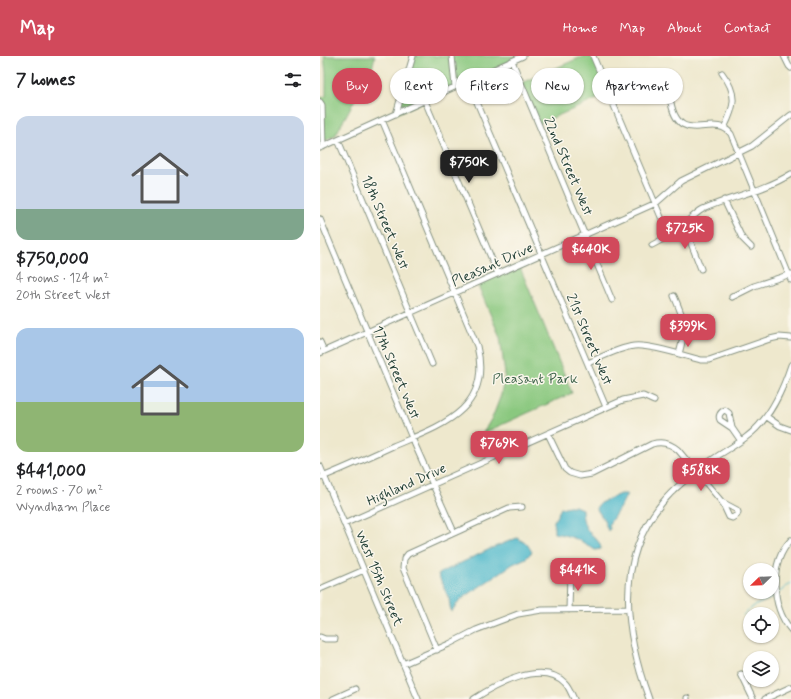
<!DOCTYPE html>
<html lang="en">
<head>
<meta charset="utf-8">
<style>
	:root { --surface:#fff; --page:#f6f6f6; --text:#202124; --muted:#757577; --accent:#d1495b }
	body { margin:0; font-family:Mynerve,sans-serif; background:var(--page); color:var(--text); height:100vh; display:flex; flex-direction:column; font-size:15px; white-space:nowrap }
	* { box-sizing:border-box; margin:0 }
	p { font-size:13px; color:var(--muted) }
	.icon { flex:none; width:22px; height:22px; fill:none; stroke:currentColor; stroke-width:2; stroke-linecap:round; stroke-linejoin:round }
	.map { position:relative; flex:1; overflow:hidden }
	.panel { display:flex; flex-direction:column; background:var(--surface); width:320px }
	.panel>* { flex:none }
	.top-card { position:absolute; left:12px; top:12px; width:380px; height:36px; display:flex; gap:8px }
	.needle { width:26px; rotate:247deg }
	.controls { position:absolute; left:423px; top:507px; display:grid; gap:8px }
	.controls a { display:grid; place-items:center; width:36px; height:36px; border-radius:50%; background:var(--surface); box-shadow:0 1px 3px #0004; font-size:20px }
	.price { position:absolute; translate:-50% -34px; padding:0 9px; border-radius:8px; background:var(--accent); color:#fff; font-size:13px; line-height:26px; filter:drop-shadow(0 1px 2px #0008) }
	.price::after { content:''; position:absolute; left:50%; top:24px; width:12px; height:9px; margin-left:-6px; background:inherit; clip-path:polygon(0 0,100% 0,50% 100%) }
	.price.active { background:#222; color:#fff }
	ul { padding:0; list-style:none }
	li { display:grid; align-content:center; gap:8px; height:212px; padding:0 16px }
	li span { display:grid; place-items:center; height:124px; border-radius:12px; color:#555 }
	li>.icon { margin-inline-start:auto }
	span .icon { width:72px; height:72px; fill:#fffc; stroke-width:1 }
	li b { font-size:17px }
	h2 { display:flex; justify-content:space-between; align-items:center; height:48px; padding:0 16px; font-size:17px }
	.chip { padding:0 14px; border-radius:18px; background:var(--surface); box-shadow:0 1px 3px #0004; font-size:14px; line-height:36px }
	.chip.active { background:var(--accent); color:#fff }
	header { display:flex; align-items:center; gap:24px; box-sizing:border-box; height:56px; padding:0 20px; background:var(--accent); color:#fff }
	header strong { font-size:19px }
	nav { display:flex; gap:22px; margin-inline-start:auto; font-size:14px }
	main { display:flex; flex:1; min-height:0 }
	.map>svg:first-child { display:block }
	.green { fill:#8ac87f; stroke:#54825a }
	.water { fill:#4cb7ca; stroke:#367a7f }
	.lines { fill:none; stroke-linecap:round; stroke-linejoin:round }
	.stream { stroke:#4cb7ca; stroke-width:1 }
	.minor-casing { stroke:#869280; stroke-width:7 }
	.minor { stroke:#fff; stroke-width:5 }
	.labels { text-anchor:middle; stroke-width:3; stroke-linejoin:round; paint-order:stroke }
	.street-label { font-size:14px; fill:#1f3d34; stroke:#fbf7ec }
	.park-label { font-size:14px; fill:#3a6047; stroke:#fbf7ec }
</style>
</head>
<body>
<header>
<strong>Map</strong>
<nav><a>Home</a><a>Map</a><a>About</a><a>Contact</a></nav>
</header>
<main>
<section class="panel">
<h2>7 homes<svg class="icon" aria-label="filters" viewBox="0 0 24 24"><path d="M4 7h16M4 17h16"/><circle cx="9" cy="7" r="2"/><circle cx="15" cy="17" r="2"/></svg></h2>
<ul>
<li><span style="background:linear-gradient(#c9d6e8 75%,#7fa58c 0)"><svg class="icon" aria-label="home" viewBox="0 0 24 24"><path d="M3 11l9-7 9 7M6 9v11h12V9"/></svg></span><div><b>$750,000</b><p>4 rooms · 124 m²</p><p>20th Street West</p></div></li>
<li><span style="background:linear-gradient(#a9c7e8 60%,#8fb573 0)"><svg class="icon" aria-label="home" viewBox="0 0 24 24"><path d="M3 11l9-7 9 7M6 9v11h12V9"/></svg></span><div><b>$441,000</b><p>2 rooms · 70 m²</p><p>Wyndham Place</p></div></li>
</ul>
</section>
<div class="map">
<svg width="471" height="643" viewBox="0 0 471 643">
	<rect width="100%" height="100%" fill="#fbf7ec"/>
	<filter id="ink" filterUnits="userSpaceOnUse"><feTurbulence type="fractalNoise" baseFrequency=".025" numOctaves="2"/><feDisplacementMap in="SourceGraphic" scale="8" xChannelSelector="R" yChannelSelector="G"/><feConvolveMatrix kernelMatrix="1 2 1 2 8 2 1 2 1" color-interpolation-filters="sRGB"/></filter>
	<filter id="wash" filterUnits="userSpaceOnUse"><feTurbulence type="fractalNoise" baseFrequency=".012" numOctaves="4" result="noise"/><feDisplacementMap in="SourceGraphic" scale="16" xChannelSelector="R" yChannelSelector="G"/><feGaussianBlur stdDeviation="0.9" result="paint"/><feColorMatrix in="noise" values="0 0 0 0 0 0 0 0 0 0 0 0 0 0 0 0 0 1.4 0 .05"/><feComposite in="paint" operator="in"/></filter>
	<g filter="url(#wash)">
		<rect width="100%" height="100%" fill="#eee8cd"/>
		<path class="green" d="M 4,0 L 55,0 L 52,12 L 15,80 L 0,87 L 0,42 L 6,40 L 6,17 Z
			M 93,0 L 203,0 L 76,58 Z
			M 264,0 L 273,0 L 289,38 L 218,68 L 201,27 Z
			M 199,209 L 252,337 L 163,377 L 173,360 L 181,339 L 185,318 L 180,281 L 157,227 Z"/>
		<path class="water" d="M 300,438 L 307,438 L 302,448 L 289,468 L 290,473 L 288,475 L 284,464 L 276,452 L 280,447 Z
			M 249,450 L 255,450 L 262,453 C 262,461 264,471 270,477 C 275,482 280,485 281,493 L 275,494 C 261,484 251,480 234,477 L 234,465 L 241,452 Z
			M 197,482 L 207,488 L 212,496 L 206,502 L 193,508 L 140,544 L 131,556 L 129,543 L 118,518 L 172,492 Z"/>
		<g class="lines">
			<path class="stream" d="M 457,538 L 471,527
				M 423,559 L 434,550 L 453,541"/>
		</g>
	</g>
	<g filter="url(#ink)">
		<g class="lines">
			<defs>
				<path id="minor" d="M 132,0 L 135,31
					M 273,0 L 349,180 C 361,174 373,158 383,153 C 412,140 444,135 471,118
					M 464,0 L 469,10 L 471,12
					M 192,5 L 292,244
					M 402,17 C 418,38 415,50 404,72
					M 148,25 L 286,351
					M 350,41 C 357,95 394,55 411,78 L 471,224
					M 105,45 L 178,218
					M 0,46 L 2,49 L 3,91
					M 76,58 L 93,0
					M 18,84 L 112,308
					M 0,92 L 203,0
					M 404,144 L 422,182 L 431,191
					M 0,163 L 92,382 L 134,476
					M 364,169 L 381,213
					M 332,189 L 349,180
					M 354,240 C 366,268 367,269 359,298
					M 412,241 L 434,230 L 471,218
					M 0,286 L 4,295
					M 0,297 L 336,147 L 361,125 L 432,90 L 471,59
					M 268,307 C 282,301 298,292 314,290 C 329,288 365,300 381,304 L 389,304 L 450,283 L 459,281 L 471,282
					M 447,361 L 460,370 L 471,374
					M 412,372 L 400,364 C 398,360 400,356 405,354 L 409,357 L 412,372 L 421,385
					M 228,378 L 245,413 L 250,417 L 260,420 L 272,418 L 332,388 C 342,385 350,387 358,394 L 402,446 L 417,454 L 418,456 L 417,459 L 412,462 L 409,461 L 402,446
					M 0,410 L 98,643
					M 0,422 C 25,412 49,401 73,390 C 120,370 173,354 157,290 L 62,64
					M 24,468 L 303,344 L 323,340 L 334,345
					M 471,484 C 449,507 451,550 471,574
					M 0,533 L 44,514
					M 249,554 L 250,518
					M 0,581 L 5,583 L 15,583
					M 117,594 L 83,512 L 84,503 L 88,498 L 189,452 L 202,451
					M 83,608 L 129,588 L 156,574 L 198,558 L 222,554 L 308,553
					M 421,618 L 433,643
					M 367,642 L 367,643
					M 13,643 L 35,633
					M 154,643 C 175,629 223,603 245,627 C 249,631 251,637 254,643
					M 329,643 C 305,577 294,506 342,447 C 354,432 369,421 385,409 C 397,399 412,392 425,382 C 449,365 462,336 471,309
					M 445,643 L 471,631"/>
			</defs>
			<use href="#minor" class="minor-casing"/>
			<use href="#minor" class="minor"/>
		</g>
	</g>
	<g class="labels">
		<g class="street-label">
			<text transform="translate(249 110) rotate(67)" y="5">22nd Street West</text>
			<text transform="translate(66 166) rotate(67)" y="5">18th Street West</text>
			<text transform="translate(172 208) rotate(-24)" y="5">Pleasant Drive</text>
			<text transform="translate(270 283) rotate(67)" y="5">21st Street West</text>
			<text transform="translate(77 316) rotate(67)" y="5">17th Street West</text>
			<text transform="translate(86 428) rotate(-24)" y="5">Highland Drive</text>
			<text transform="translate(60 522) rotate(67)" y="5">West 15th Street</text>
		</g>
		<g class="park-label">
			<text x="215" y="327">Pleasant Park</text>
		</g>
	</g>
</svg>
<div class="controls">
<a><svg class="needle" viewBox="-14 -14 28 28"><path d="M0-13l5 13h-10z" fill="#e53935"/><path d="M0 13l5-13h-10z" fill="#757577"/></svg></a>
<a><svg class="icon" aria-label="locate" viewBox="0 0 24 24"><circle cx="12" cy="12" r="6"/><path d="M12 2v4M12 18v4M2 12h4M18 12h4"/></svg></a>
<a><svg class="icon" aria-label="layers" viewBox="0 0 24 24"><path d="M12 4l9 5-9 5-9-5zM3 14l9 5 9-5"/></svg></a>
</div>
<b class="price active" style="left:149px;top:128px">$750K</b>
<b class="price" style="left:365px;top:194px">$725K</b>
<b class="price" style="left:271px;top:215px">$640K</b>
<b class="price" style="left:368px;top:292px">$399K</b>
<b class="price" style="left:179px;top:409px">$769K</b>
<b class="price" style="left:381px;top:436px">$588K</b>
<b class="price" style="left:258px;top:536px">$441K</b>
<div class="top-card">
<a class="chip active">Buy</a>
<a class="chip">Rent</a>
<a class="chip">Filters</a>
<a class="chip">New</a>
<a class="chip">Apartment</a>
</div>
</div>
</main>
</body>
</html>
